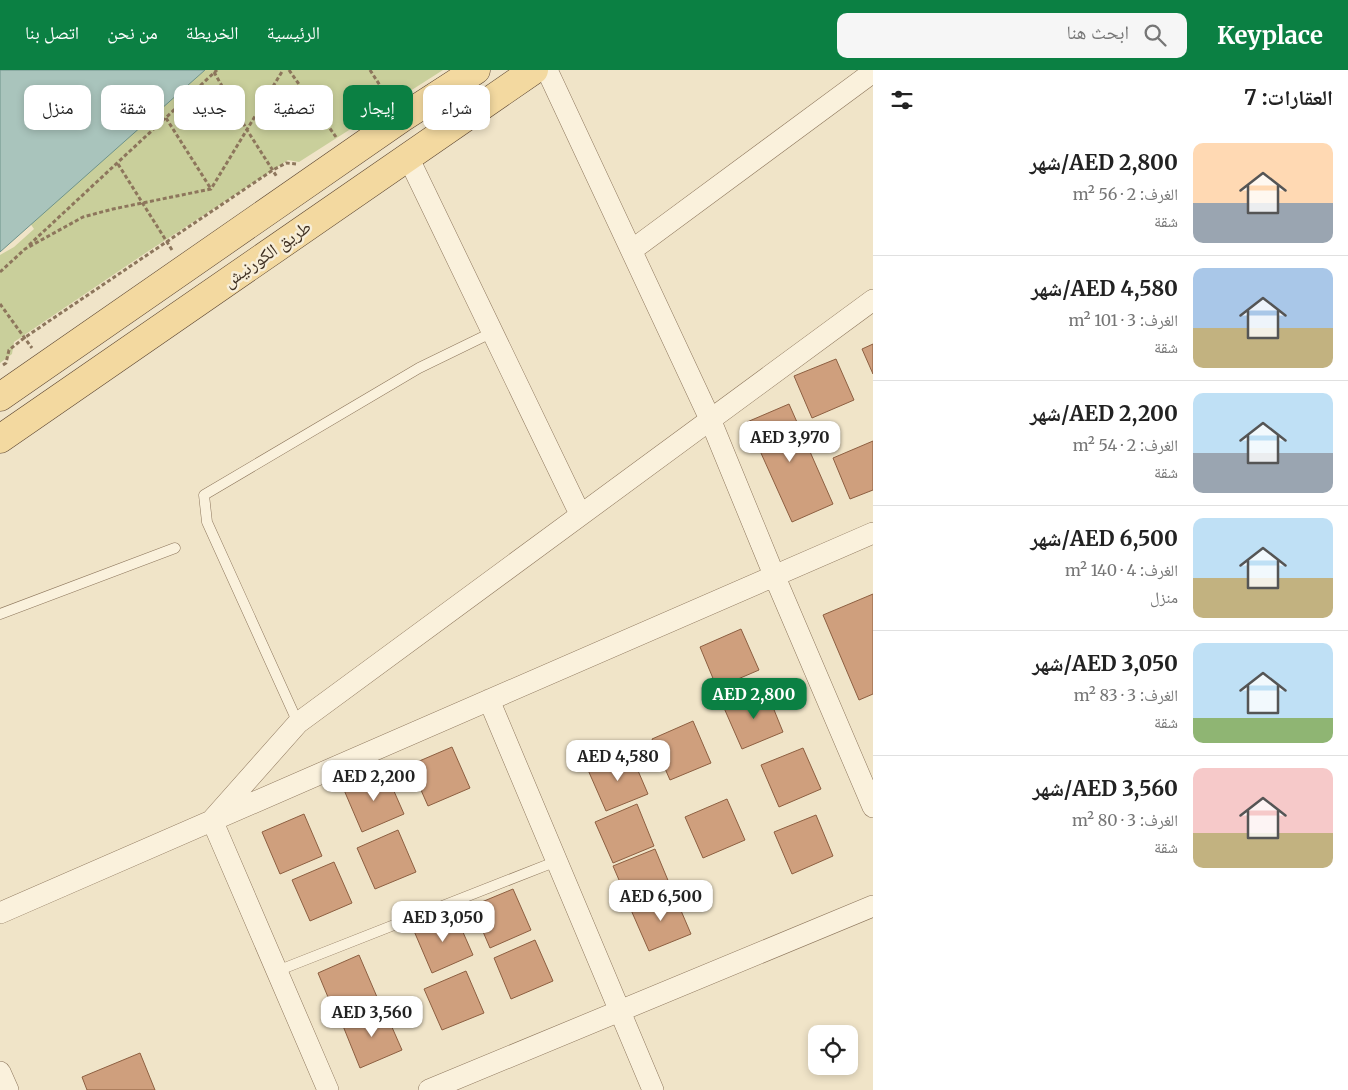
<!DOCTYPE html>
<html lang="ar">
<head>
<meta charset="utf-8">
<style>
	:root { --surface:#fff; --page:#f6f6f6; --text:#222; --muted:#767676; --line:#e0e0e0; --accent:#0b8043 }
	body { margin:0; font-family:Merriweather,"Noto Naskh Arabic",serif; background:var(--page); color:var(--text); direction:rtl; height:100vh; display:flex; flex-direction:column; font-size:19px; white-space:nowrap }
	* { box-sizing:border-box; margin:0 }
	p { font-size:16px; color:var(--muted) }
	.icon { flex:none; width:28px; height:28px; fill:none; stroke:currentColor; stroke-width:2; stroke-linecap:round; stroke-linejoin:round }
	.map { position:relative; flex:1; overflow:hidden; direction:ltr }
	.details { display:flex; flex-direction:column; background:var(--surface); width:475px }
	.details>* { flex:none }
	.hud { position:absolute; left:15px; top:15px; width:475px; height:45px; direction:rtl; display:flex; gap:10px }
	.tools { position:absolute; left:808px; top:955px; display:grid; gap:10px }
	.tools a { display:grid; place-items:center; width:50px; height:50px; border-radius:10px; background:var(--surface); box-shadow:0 2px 8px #0003; font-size:25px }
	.price { position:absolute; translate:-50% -42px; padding:0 11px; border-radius:10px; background:#fff; color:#222; font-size:16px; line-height:32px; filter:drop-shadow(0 1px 2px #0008) }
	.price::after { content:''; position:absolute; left:50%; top:30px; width:15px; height:11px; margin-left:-8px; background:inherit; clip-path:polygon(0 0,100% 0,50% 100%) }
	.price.current { background:var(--accent); color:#fff }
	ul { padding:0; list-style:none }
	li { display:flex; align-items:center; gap:15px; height:125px; padding:0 15px }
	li+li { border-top:1px solid var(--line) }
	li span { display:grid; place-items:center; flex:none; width:140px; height:100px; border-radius:10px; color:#555 }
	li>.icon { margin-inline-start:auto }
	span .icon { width:60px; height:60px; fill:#fffc; stroke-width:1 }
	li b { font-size:21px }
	h2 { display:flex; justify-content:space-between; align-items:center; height:60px; padding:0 15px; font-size:21px }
	.pill { padding:0 18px; border-radius:10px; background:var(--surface); box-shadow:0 2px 8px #0003; font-size:18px; line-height:45px }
	.pill.current { background:var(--accent); color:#fff }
	header { display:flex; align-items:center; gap:30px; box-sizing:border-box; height:70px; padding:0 25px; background:var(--accent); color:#fff }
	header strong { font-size:24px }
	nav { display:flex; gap:28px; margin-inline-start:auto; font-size:18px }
	.search { width:350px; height:45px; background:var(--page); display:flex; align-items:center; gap:12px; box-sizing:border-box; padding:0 18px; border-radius:10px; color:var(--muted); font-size:19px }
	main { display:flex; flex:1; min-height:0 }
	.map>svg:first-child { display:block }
	.green { fill:#c9cf9b }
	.water { fill:#a9c4bc; stroke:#6f938a }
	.building { fill:#cf9f7d; stroke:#8d5f41 }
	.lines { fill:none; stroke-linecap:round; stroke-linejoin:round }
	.lane-casing { stroke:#8d765c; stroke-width:11 }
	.street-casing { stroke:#8d765c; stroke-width:22 }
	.primary-casing { stroke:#5b4430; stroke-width:29 }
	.path { stroke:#8d765c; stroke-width:3; stroke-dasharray:4 2.5; stroke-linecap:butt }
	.lane { stroke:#faf1dc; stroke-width:10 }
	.street { stroke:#faf1dc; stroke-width:21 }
	.primary { stroke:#f3d9a0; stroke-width:28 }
	.labels { text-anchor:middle; stroke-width:5; stroke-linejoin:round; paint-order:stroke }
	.street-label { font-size:18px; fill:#3d2e20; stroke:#f7eed8 }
</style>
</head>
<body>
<header>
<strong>Keyplace</strong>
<div class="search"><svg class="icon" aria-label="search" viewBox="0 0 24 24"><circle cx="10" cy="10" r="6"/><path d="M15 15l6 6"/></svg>ابحث هنا</div>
<nav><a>الرئيسية</a><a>الخريطة</a><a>من نحن</a><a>اتصل بنا</a></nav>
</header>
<main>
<section class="details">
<h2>العقارات: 7<svg class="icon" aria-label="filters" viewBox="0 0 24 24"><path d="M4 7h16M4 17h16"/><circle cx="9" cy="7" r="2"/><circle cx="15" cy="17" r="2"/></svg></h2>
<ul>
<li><span style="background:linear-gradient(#ffd9b3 60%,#9aa5b1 0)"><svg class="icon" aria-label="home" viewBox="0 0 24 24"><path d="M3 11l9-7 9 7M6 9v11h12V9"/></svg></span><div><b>AED 2,800/شهر</b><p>الغرف: 2 · 56 m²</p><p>شقة</p></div></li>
<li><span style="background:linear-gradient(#a9c7e8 60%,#c2b280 0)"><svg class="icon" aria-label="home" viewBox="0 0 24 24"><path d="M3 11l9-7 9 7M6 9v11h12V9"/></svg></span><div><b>AED 4,580/شهر</b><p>الغرف: 3 · 101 m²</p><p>شقة</p></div></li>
<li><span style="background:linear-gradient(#bfe0f5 60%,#9aa5b1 0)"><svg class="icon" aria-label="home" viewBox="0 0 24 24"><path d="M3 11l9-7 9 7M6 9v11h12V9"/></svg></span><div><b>AED 2,200/شهر</b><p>الغرف: 2 · 54 m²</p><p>شقة</p></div></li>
<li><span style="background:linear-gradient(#bfe0f5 60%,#c2b280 0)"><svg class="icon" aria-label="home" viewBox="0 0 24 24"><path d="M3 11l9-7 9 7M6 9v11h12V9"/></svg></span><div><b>AED 6,500/شهر</b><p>الغرف: 4 · 140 m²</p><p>منزل</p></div></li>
<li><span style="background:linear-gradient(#bfe0f5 75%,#8fb573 0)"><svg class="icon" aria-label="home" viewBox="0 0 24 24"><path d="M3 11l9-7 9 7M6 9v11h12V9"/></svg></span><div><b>AED 3,050/شهر</b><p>الغرف: 3 · 83 m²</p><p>شقة</p></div></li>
<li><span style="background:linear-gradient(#f6c9c9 65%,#c2b280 0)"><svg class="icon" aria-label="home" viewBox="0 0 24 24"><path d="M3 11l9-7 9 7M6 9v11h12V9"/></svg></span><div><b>AED 3,560/شهر</b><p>الغرف: 3 · 80 m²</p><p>شقة</p></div></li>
</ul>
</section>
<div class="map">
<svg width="873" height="1020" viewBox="0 0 873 1020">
	<rect width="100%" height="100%" fill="#f0e4c8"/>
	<path class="green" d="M 185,0 L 443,0 L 299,92 L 288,90 L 147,182 L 14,272 L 12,284 L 0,293 L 0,185 L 14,177 L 34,159 L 30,153 Z"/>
	<path class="water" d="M 0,0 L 205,0 L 0,182 Z"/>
	<path class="building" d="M 873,274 L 873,304 L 862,279 Z
		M 836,289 L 854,330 L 812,348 L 794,306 Z
		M 789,334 L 833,434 L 792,452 L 747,352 Z
		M 873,371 L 873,420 L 850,429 L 833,388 Z
		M 873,524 L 873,624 L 859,630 L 823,545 Z
		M 741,559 L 759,600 L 717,618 L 700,577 Z
		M 766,620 L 783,662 L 742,679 L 724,638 Z
		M 693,651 L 711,693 L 670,710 L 652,669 Z
		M 452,677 L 470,718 L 428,736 L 410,695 Z
		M 803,678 L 821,719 L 779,737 L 761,695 Z
		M 630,682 L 648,724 L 606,741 L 588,700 Z
		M 386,703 L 404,744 L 362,762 L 344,720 Z
		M 727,729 L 745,770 L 703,788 L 685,747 Z
		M 637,734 L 654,776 L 613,793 L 595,752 Z
		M 304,744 L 322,786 L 280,804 L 262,762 Z
		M 816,745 L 833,786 L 792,804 L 774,762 Z
		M 398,760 L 416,802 L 375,819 L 357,778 Z
		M 655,779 L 672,820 L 631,838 L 613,796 Z
		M 334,792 L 352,833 L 310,851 L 292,810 Z
		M 513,819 L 531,860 L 490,878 L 472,836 Z
		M 673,822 L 691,864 L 649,881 L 631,840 Z
		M 455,844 L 473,885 L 432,903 L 414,861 Z
		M 535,870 L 553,911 L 511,929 L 494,888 Z
		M 359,885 L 377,927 L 335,944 L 318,903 Z
		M 466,901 L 484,943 L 442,960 L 424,919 Z
		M 384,939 L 402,980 L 360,998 L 343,956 Z
		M 140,983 L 155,1020 L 87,1020 L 82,1007 Z"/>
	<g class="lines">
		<defs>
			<path id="lane" d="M 0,544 L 175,478
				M 298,653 L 207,452 L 204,425 L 419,298 L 493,262
				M 277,901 L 557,791"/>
			<path id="street" d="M 547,0 L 710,349 L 774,505 L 873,737
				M 408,87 L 580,444
				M 632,180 L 873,2
				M 489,630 L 653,1020
				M 0,843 L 873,463
				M 0,1002 L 8,1020
				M 328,1020 L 212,750 L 298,653 L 873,230
				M 429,1020 L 873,836"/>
			<path id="primary" d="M 0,327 L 402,48 L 476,0
				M 0,369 L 534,0"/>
		</defs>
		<use href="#lane" class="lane-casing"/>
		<use href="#street" class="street-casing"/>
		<use href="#primary" class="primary-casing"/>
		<path class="path" d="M 289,0 L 336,67
			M 370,0 L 390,31
			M 214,2 L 247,60 L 277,107
			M 166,48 L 211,119
			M 118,94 L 172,180
			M 29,175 L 217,0
			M 0,202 L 25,179 L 83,147 L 113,139 L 211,119 L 283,0
			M 0,234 L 32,278
			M 3,295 L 6,293 L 9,280 L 24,268 L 273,100 L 286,93 L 296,94"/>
		<use href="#lane" class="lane"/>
		<use href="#street" class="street"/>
		<use href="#primary" class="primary"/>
	</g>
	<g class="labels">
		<g class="street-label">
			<text transform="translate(267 184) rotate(-35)" y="6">طريق الكورنيش</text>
		</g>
	</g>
</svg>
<div class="tools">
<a><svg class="icon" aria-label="locate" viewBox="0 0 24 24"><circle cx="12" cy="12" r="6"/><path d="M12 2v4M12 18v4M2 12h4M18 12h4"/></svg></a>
</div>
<b class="price" style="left:790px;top:393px">AED 3,970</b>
<b class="price current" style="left:754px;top:650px">AED 2,800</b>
<b class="price" style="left:618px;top:712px">AED 4,580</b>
<b class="price" style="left:374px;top:732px">AED 2,200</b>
<b class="price" style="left:661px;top:852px">AED 6,500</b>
<b class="price" style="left:443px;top:873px">AED 3,050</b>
<b class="price" style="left:372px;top:968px">AED 3,560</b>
<div class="hud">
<a class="pill">شراء</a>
<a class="pill current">إيجار</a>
<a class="pill">تصفية</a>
<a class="pill">جديد</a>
<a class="pill">شقة</a>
<a class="pill">منزل</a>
</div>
</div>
</main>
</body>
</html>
